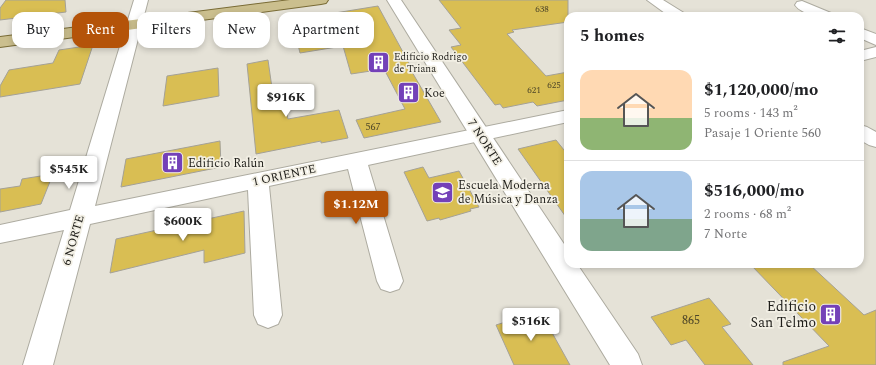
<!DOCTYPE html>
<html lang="en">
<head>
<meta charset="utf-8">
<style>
	:root { --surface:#fff; --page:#f6f6f6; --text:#202124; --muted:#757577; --line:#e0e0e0; --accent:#b45309 }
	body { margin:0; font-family:Spectral,serif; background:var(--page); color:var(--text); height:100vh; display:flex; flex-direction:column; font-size:15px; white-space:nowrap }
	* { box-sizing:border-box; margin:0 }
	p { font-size:13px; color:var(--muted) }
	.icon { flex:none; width:22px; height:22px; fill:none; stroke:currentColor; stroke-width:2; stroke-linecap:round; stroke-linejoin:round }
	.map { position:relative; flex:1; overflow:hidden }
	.details { position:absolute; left:564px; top:12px; width:300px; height:256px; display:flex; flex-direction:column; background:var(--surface); border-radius:12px; box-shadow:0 2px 6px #0003 }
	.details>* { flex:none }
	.top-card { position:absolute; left:12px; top:12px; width:380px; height:36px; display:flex; gap:8px }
	.price { position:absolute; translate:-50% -34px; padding:0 9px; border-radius:4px; background:#fff; color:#222; font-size:13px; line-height:26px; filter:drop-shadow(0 1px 2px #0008) }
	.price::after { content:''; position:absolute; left:50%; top:24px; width:12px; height:9px; margin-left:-6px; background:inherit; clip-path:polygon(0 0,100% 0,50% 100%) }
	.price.selected { background:var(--accent); color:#fff }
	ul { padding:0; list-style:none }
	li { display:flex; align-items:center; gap:12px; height:100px; padding:0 16px }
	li+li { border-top:1px solid var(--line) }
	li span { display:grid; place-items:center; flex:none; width:112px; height:80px; border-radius:12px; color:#555 }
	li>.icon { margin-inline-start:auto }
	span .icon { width:48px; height:48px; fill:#fffc; stroke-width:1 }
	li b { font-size:17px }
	h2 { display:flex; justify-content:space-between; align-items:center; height:48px; padding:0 16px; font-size:17px }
	.pill { padding:0 14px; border-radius:12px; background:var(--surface); box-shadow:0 2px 6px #0003; font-size:14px; line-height:36px }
	.pill.selected { background:var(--accent); color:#fff }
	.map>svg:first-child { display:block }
	.building { fill:#d9be53; stroke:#a4a197 }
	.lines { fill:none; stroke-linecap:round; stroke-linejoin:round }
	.minor-casing { stroke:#adaba0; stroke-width:2 }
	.tertiary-casing { stroke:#adaba0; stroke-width:2 }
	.primary-casing { stroke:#796b35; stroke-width:2 }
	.minor { fill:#fff; fill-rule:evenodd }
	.tertiary { fill:#fff; fill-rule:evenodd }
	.primary { fill:#cbbf8e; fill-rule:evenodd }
	.labels { text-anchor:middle; stroke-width:3.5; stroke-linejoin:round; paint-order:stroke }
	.far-number-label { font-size:9px; fill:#4e4628 }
	.far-poi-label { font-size:10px; fill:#1f1e1a; stroke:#f2efe4; text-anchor:start }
	.number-label { font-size:10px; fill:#4e4628 }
	.poi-label { font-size:12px; fill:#1f1e1a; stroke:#f2efe4; text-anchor:start }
	.street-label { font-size:12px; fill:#1f1e1a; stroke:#f2efe4 }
	.near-number-label { font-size:12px; fill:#4e4628 }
	.near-poi-label { font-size:14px; fill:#1f1e1a; stroke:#f2efe4; text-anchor:end }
</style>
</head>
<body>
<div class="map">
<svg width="876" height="365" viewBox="0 0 876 365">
	<rect width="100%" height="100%" fill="#e5e2d7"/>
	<path class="building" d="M 6,0 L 65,0 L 66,12 L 0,20 L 0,8 Z
		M 439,0 L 568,0 L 568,22 L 512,30 L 514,32 L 507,34 L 546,76 L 568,72 L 568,100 L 537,106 L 533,102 L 503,108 L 500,104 L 495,105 L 451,47 L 461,45 L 449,30 L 461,28 Z
		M 378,6 L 410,65 L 408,65 L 441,122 L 364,138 L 356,120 L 405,109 L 384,69 L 351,74 L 343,46 L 300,53 L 292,20 Z
		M 93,45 L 80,84 L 0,97 L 0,86 L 9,70 L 53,63 L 59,50 Z
		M 268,60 L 274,102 L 284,101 L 288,119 L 339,110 L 348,138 L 321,143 L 321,141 L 256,154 L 247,64 Z
		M 218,68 L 219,96 L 163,106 L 167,76 Z
		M 556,140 L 568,155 L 568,220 L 518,149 Z
		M 220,141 L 221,167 L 121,187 L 126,159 Z
		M 423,167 L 429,178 L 459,171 L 479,207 L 470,209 L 471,211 L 440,220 L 439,218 L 427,221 L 404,172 Z
		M 53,174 L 41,204 L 0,212 L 0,189 L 20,186 L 22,179 Z
		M 244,211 L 245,253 L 204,263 L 204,250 L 110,273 L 116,239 Z
		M 750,264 L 809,264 L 864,315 L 876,310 L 876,365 L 783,365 L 783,362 L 829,346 Z
		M 709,298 L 731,324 L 722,327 L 753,365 L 705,365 L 686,340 L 671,345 L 651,317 Z
		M 540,311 L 570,365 L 514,365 L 496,325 Z"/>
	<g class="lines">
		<defs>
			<path id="minor" d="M 134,0 L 148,0 L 95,206 L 568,110 L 568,122 L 368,165 L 403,281 L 399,289 L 390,292 L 381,289 L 377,281 L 348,169 L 269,186 L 282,315 L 278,324 L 268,328 L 258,324 L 254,315 L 248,190 L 90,224 L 53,365 L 23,365 L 64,230 L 0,243 L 0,225 L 70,210 Z
				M 802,1 L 831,13 L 833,16 C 821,16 803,16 795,5 L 797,2 Z
				M 860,28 L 876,34 L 876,45 L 860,38 Z
				M 876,47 L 876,57 L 860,61 L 860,51 Z"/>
			<path id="tertiary" d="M 387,0 L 401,0 L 568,250 L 568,264 L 577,264 L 638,354 L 642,365 L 610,365 Z
				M 647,0 L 663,0 L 684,13 L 686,16 L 669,16 Z
				M 860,125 L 867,127 L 876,132 L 876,147 L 869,145 L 860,140 Z"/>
			<path id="primary" d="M 290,0 L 328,0 L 326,3 L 321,4 L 0,47 L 0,37 Z"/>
		</defs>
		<use href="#minor" class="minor-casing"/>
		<use href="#tertiary" class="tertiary-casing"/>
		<use href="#primary" class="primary-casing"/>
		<use href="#minor" class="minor"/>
		<use href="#tertiary" class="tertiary"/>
		<use href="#primary" class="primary"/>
	</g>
	<defs>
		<symbol id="building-square" viewBox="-11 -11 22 22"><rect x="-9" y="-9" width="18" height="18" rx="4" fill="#7441b8" stroke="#f2efe4"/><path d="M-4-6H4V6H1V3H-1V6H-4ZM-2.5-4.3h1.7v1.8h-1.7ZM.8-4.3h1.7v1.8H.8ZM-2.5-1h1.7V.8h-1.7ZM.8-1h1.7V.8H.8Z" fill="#fff"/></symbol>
		<symbol id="university-square" viewBox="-11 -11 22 22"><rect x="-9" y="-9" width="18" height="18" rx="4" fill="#7441b8" stroke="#f2efe4"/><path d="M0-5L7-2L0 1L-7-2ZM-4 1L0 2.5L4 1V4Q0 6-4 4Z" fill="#fff"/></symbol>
	</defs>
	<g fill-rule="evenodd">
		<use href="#building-square" x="366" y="50" width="25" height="25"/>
		<use href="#building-square" x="396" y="80" width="25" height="25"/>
		<use href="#building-square" x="160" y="150" width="25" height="25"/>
		<use href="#university-square" x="430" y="180" width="25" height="25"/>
		<use href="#building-square" x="818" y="302" width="25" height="25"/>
	</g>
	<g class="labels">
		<g class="far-number-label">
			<text x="542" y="12">638</text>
			<text x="554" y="88">625</text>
			<text x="534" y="93">621</text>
		</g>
		<g class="far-poi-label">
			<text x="394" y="60">Edificio Rodrigo<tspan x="394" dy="12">de Triana</tspan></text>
		</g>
		<g class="number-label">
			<text x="373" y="130">567</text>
		</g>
		<g class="poi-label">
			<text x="424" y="97">Koe</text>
			<text x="188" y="167">Edificio Ralún</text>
			<text x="458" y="189">Escuela Moderna<tspan x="458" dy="14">de Música y Danza</tspan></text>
		</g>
		<g class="street-label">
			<text transform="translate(485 142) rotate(57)" y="4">7 NORTE</text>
			<text transform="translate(284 175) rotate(-12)" y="4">1 ORIENTE</text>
			<text transform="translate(73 240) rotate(-74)" y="4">6 NORTE</text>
		</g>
		<g class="near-number-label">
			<text x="691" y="324">865</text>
		</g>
		<g class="near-poi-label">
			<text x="816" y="311">Edificio<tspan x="816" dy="16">San Telmo</tspan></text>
		</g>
	</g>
</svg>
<b class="price" style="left:286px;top:118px">$916K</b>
<b class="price" style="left:69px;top:190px">$545K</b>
<b class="price selected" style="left:356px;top:225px">$1.12M</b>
<b class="price" style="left:183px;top:242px">$600K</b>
<b class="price" style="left:531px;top:342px">$516K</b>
<div class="top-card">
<a class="pill">Buy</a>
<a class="pill selected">Rent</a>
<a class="pill">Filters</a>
<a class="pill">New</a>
<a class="pill">Apartment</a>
</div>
<section class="details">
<h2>5 homes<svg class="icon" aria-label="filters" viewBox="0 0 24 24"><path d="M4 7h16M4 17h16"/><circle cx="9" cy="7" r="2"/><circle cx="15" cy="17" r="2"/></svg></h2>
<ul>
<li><span style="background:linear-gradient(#ffd9b3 60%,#8fb573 0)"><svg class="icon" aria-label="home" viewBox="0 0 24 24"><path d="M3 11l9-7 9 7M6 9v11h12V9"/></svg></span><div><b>$1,120,000/mo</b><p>5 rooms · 143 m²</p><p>Pasaje 1 Oriente 560</p></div></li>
<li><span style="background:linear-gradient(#a9c7e8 60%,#7fa58c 0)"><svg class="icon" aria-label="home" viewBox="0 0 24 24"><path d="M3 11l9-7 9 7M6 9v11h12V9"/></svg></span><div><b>$516,000/mo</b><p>2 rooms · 68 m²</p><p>7 Norte</p></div></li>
</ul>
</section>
</div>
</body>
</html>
